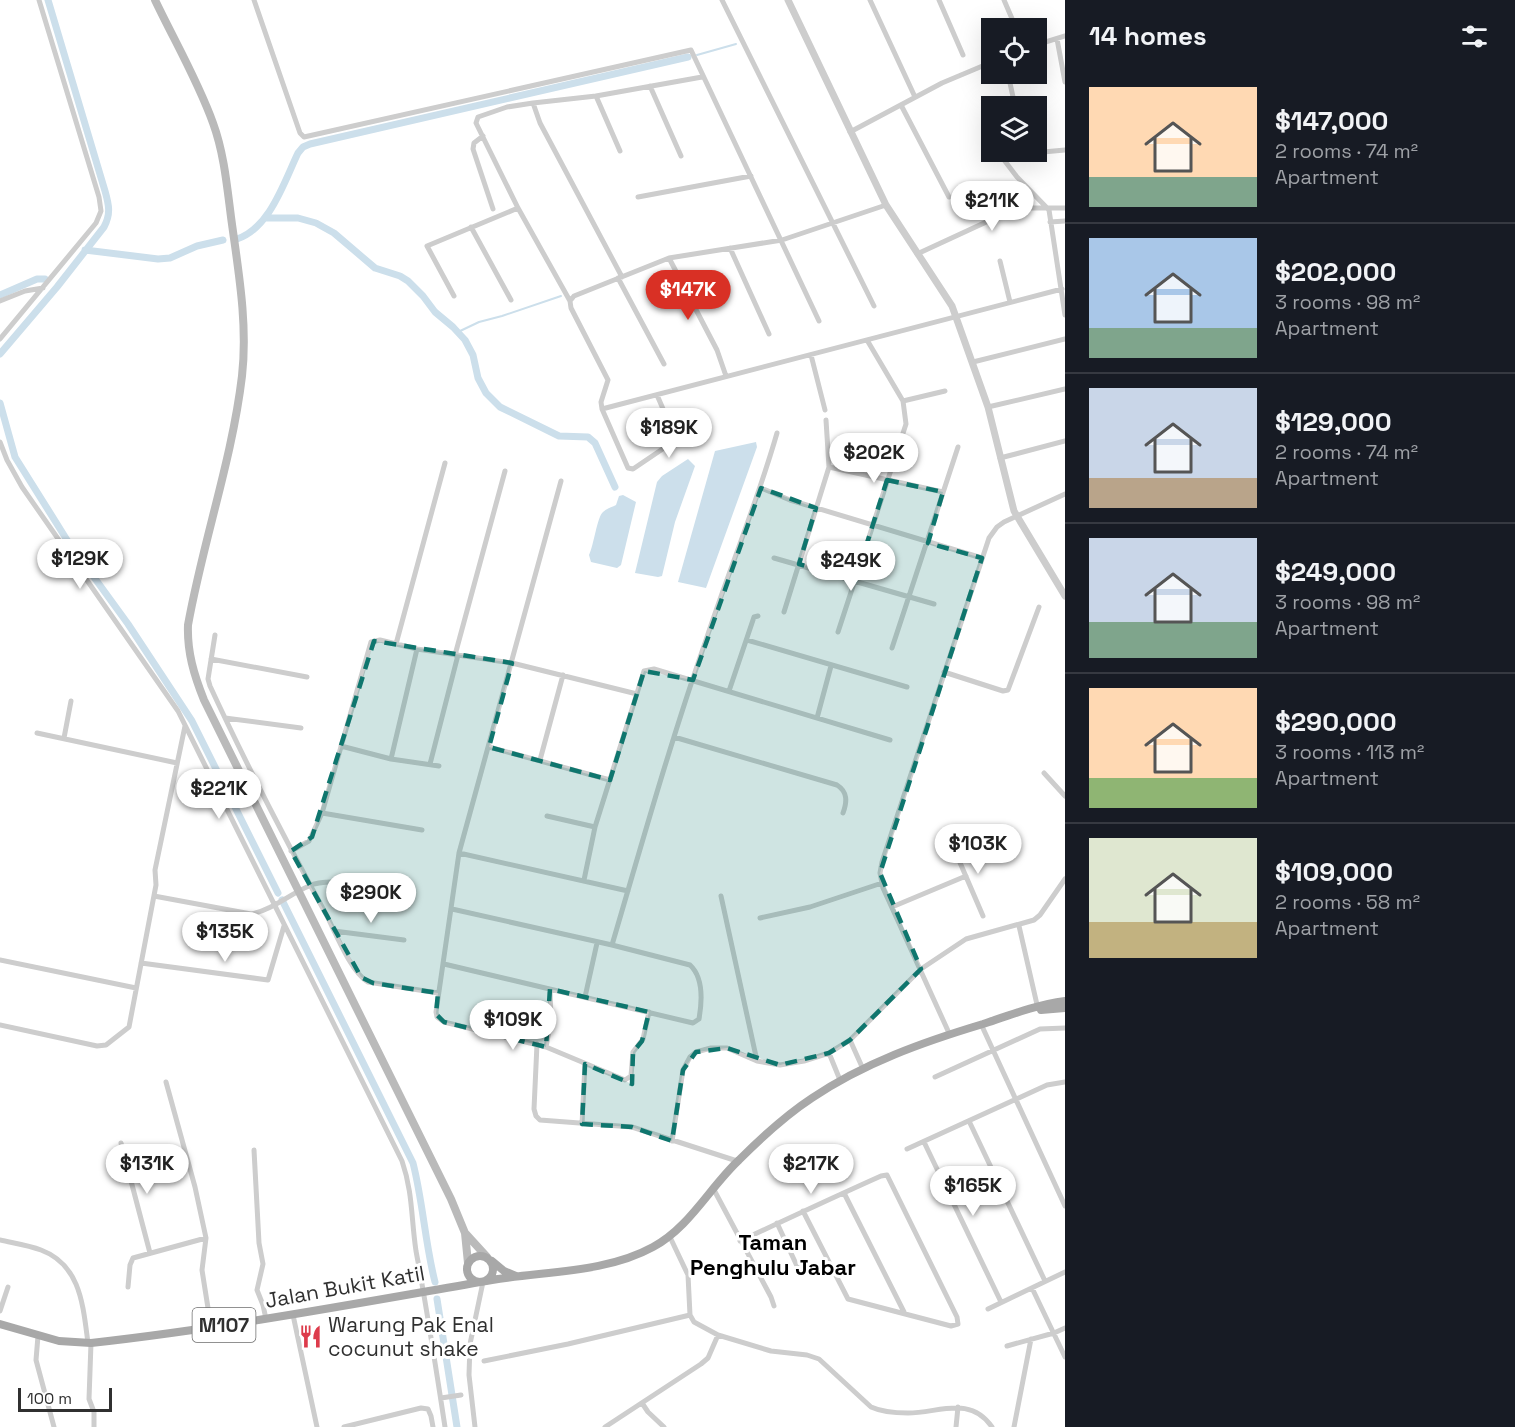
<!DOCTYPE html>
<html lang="en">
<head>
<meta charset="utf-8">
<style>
	:root { --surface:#171b24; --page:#20242c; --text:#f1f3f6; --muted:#9ea1a6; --line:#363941; --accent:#d93025 }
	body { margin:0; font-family:"Space Grotesk",sans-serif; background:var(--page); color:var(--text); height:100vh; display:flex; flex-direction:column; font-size:22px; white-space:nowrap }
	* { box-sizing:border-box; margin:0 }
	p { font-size:20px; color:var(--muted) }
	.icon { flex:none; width:33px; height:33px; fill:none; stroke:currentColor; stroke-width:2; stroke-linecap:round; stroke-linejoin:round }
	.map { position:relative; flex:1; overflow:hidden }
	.drawer { display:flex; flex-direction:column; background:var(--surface); width:450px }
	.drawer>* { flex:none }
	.controls { position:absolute; left:981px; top:18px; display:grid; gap:12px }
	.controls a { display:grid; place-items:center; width:66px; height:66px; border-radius:0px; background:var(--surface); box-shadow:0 6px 24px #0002; font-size:30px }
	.scale { position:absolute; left:18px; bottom:15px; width:94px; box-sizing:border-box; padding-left:6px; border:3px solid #303030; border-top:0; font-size:16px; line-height:21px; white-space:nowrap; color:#303030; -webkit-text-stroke:4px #fff; paint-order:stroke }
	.price { position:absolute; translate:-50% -51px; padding:0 14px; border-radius:21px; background:#fff; color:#222; font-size:20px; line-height:39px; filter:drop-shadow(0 2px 3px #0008) }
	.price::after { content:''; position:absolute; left:50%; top:36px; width:18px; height:14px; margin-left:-9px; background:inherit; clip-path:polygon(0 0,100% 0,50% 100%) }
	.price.active { background:var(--accent); color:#fff }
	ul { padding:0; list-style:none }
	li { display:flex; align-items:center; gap:18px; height:150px; padding:0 24px }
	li+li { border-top:2px solid var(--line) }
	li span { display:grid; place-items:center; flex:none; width:168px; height:120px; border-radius:0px; color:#555 }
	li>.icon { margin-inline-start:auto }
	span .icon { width:72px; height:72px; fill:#fffc; stroke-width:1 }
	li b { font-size:26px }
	h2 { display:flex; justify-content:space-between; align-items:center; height:72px; padding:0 24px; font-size:26px }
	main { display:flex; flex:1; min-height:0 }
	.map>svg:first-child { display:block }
	.water { fill:#ccdfeb }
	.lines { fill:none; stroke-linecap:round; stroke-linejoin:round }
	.stream { stroke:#ccdfeb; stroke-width:2 }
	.canal { stroke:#ccdfeb; stroke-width:7 }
	.minor { stroke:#cdcdcd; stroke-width:5 }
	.tertiary { stroke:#cdcdcd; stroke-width:7 }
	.secondary { stroke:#bababa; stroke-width:8 }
	.primary { stroke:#a8a8a8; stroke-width:8 }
	.marked { fill:#0f766e; fill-opacity:0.2; stroke:#0f766e; stroke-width:4.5; stroke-dasharray:12 8; stroke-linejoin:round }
	.labels { text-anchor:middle; stroke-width:6; stroke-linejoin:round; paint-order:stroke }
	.shield { fill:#fff; stroke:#6e6e6e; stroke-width:1.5 }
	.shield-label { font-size:20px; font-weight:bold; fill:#303030 }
	.street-label { font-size:21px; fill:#303030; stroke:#fff }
	.poi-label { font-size:21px; fill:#303030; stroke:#fff; text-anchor:start }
	.neighbourhood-label { font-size:22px; font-weight:bold; fill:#000; stroke:#fff }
</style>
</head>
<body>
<main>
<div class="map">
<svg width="1065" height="1427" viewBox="0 0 1065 1427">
	<rect width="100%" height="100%" fill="#fff"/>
	<path class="water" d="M 756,442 L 757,447 L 706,588 L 678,582 L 715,451 Z
		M 688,459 L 695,466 L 675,522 L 662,576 L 658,577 L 635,573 L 657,482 L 662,476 Z
		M 623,495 L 636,502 L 621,565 L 617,568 L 591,562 L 589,555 C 594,545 597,517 603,512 C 606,509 612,507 616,505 L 619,496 Z"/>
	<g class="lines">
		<path class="stream" d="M 697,55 L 736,44
			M 458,332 L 479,322 L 502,316 L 561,296"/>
		<path class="canal" d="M 266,218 L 298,218 L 316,223 L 334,233 L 375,268 L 400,276 L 408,281 L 423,296 L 435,312 L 453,327 L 465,340 L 473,355 L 478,378 L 486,393 L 500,407 L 559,436 L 588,437 L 595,443 L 615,487
			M 237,239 C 270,228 284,182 298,153 L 303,147 L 310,144 L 688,57
			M 85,250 L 158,259 L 170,258 L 197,246 L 223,240
			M 0,295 L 37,279 L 45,279
			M 0,354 L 57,287 L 104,227 C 111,214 109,205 105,191 L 48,0
			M 0,403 L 15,457 L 67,540 L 128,624 L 192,721 L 278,893
			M 282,900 L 413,1163 C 423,1202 425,1243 435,1282
			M 437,1299 L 457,1427"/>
		<path class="minor" d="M 254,0 L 300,133 L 304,137 L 691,50 L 819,321
			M 722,0 L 874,306
			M 870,0 L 915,97
			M 939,0 L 963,55
			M 1004,0 L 1016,28
			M 1057,39 L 1065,82
			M 1036,45 L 1065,36
			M 1008,74 L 1015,106
			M 650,86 L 681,156
			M 596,96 L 533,103 L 540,123 L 622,277
			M 533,103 L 507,107 L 478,117 L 476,123 L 518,208 L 570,301 L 571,308 L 608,380 L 601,402 L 602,409 L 628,468 L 633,469 L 698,425
			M 901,105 L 949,197
			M 850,132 L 942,83 L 992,62
			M 483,136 L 474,143 L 473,149 L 493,209
			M 620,151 L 596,96 L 702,77
			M 1001,156 L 1017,177 L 1049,210 L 1065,315
			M 1001,156 L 1065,150
			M 638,197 L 751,176
			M 1050,222 L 1065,221
			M 471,227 L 511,300
			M 730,248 L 769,334
			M 917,254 L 1010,211 L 1025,208 L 1065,208
			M 669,258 L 717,350 L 726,376
			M 1000,261 L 1010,302
			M 618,278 L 664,364
			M 454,296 L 427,246 L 518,208
			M 0,301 L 25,291 L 43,288
			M 570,301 L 574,296 L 669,258 L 782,240 L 886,205
			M 0,339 L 96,223 L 101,211 L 99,197 L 39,0
			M 811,355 L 825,410
			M 973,362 L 1065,339
			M 657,395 L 676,439
			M 903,401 L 945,391
			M 988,407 L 1065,389
			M 602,409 L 1062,289
			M 0,442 L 7,460 L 22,487 L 178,711 L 402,1161 C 413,1193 411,1218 416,1251 C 427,1309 436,1368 445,1427
			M 1000,458 L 1065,441
			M 829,467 L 943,492
			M 561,481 L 459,853 L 436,1012 L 437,1017 L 444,1022 L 546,1047 L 625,1080 L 631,1076 L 633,1052 L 643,1039 L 649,1012
			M 761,488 L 790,500 L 982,558
			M 774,558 L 934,604
			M 784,612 L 829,467 L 826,420
			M 838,632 L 906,424 L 903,401 L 867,340
			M 215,635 L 208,679 L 210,686 C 246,764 286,841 327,916 C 336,934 351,972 368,982 L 438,993
			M 747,640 L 907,687
			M 396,644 L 445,463
			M 892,648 L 958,447
			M 455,655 L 505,471
			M 211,659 L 307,677
			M 944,672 L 1003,691 L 1008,690 L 1039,607
			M 729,691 L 754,617 L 758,616
			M 225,718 L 301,728
			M 817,718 L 831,666
			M 37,733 L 177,763
			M 674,737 L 837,785 C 848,792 847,802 843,813
			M 64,738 L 71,701
			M 341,746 L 391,759 L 439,766
			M 489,747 L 610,780
			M 391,759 L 417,649
			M 540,760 L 563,675
			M 430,764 L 458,655
			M 1044,773 L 1065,796
			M 322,813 L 422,830
			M 547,816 L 595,827
			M 977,835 L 960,843 L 955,848 L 955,851 L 983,916
			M 291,851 L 309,841 L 322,813 L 371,642 L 380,640 L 417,649 L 512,663 L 637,694
			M 459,853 L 628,891
			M 584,880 L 595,827 L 644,671 L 654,669 L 890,740
			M 154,896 L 251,914 C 272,910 290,894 309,886 C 333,875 384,890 411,895
			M 721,896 L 757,1061
			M 892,907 L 966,876
			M 760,918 L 810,907 L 882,883
			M 1019,926 L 1038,1009
			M 334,931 L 404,940
			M 612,945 C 642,843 671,740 706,640 C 729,570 757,503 777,433
			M 0,960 L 136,988
			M 141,963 L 268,980 L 284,926
			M 444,964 L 693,1023 L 699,1019 C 702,1002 704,978 690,965 L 612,945 L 452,909
			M 585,997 L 597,943
			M 981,1024 L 1065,1206
			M 0,1025 L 97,1046 L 106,1045 L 129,1027 L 156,885 L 155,870 L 185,726
			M 949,1033 L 883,888 L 880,873 L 882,862 L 989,538 L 997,527 L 1004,522 L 1065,494
			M 850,1040 L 863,1069
			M 537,1044 L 534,1109 L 536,1116 L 540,1120 L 632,1127 L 737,1161
			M 546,1047 L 551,1020 L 550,989
			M 829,1053 L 840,1080
			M 935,1077 L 1040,1029 L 1065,1028
			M 166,1082 L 195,1187 L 206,1238 L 202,1270 L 211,1327
			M 969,1121 L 1045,1281
			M 582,1124 L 585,1064
			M 672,1141 L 683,1070 L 690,1057 L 696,1052 L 711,1048 L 727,1048 L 757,1061 L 780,1065 L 804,1061 L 829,1053 L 850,1040 L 921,969 L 966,939 L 1034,920 L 1040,915 L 1065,879
			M 924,1142 L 1001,1302
			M 121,1143 L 150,1253
			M 907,1149 L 1047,1085 L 1065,1082
			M 254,1150 L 259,1243 L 263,1264 L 257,1290 L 263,1305 L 266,1319
			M 713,1188 L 771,1297 L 774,1306
			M 844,1193 L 904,1312
			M 777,1223 L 797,1266
			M 669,1235 L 688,1275 L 690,1315 L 694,1322 L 718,1335 L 771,1351 L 807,1355 L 819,1359 L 871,1407 C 882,1412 896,1413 908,1413 C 939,1413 970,1395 992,1427
			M 0,1240 C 13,1243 28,1245 41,1250 C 81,1265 83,1306 88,1343
			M 740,1241 C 787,1219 834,1197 881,1176 L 887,1175 L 957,1317 L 958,1324 L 951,1326 L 848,1299 L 803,1211
			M 128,1287 L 130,1265 L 133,1258 L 206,1238
			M 1032,1288 L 1065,1357
			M 988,1309 L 1065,1272
			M 0,1311 L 8,1287
			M 293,1315 L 317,1427
			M 38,1336 L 36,1360 L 54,1427
			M 91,1343 L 89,1399 L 94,1412 L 94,1427
			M 1007,1346 L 1054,1333 L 1065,1328
			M 484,1361 L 568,1344 L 690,1315
			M 441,1398 L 461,1395
			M 642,1403 L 648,1412 L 664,1427
			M 344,1427 L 421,1408 L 428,1409 L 431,1416 L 433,1427
			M 475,1427 L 469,1375 L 470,1344 L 483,1282
			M 605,1427 L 701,1364 L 708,1358 L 718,1335
			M 956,1427 L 958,1407
			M 1014,1427 L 1031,1339"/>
		<path class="tertiary" d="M 788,0 L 886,205 L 952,306 L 988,407 L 1014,511 L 1065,596"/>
		<path class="secondary" d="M 155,0 C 174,40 198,81 213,123 C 224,153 227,186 231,217 C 238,269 248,323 242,376 C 232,460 203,541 188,625 C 187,652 194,675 204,700 L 451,1199 L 465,1233 L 468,1263
			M 466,1234 L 487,1257"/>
		<path class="primary" d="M 1041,1010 L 1065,1008
			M467 1269a13 13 0 1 1 26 0a13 13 0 1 1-26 0Z
			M 492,1261 L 504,1271 L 516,1276
			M 0,1324 L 59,1341 L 91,1343 C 226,1328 359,1303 492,1280 C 545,1271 606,1273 653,1247 C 689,1228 710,1187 739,1160 C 761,1138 786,1115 812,1098 C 864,1063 923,1042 983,1024 C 1010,1015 1036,1005 1065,1001"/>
	</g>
	<path class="marked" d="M 887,480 L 943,492 L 928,543 L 982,558 L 880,873 L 921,969 L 850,1040 L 829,1053 L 780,1065 L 727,1048 L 696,1052 L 683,1070 L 672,1141 L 632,1127 L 582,1124 L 585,1064 L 632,1084 L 633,1052 L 642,1041 L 649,1012 L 550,989 L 546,1047 L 444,1022 L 436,1014 L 438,993 L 373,983 L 361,977 L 291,851 L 312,837 L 374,641 L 512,663 L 489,747 L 610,780 L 644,671 L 693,680 L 761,488 L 816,508 L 799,564 L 855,581 Z"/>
	<defs>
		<symbol id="restaurant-bare" viewBox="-9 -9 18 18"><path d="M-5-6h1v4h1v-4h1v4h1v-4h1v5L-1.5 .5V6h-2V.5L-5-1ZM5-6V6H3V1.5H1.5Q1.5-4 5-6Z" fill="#dd3b4b" stroke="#fff" stroke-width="2.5" paint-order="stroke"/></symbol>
	</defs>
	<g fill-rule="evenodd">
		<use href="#restaurant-bare" x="294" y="1320" width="33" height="33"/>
	</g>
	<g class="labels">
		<rect class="shield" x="192.5" y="1308" width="63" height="34" rx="4.5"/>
		<g class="shield-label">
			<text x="224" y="1332">M107</text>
		</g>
		<g class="street-label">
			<text transform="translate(345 1287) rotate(-10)" y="7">Jalan Bukit Katil</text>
		</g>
		<g class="poi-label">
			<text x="328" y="1332">Warung Pak Enal<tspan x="328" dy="24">cocunut shake</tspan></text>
		</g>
		<g class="neighbourhood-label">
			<text x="773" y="1250">Taman<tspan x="773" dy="25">Penghulu Jabar</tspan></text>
		</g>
	</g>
</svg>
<div class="controls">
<a><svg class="icon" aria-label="locate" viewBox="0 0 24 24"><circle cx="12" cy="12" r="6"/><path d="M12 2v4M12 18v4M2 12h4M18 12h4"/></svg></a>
<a><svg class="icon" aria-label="layers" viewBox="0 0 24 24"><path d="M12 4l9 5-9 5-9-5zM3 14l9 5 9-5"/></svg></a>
</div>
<div class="scale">100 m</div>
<b class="price" style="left:992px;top:232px">$211K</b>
<b class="price active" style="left:688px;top:321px">$147K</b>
<b class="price" style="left:669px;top:459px">$189K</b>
<b class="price" style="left:874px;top:484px">$202K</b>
<b class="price" style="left:80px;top:590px">$129K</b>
<b class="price" style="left:851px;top:592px">$249K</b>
<b class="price" style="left:219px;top:820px">$221K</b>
<b class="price" style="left:978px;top:875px">$103K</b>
<b class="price" style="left:371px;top:924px">$290K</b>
<b class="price" style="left:225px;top:963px">$135K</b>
<b class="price" style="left:513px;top:1051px">$109K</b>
<b class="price" style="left:147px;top:1195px">$131K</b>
<b class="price" style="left:811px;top:1195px">$217K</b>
<b class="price" style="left:973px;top:1217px">$165K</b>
</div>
<section class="drawer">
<h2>14 homes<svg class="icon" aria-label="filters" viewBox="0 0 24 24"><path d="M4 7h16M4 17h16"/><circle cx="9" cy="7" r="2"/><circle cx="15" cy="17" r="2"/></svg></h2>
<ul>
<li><span style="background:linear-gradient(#ffd9b3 75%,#7fa58c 0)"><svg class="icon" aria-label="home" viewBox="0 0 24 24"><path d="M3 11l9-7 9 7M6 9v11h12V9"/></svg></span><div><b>$147,000</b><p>2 rooms · 74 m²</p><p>Apartment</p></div></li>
<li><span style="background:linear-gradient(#a9c7e8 75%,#7fa58c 0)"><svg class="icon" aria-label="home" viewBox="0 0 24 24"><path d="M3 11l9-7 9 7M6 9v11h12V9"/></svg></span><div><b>$202,000</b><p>3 rooms · 98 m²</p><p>Apartment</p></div></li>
<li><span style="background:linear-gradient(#c9d6e8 75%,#b9a48a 0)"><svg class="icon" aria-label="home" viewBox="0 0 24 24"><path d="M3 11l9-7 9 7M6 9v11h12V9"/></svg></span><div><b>$129,000</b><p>2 rooms · 74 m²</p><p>Apartment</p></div></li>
<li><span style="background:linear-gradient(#c9d6e8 70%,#7fa58c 0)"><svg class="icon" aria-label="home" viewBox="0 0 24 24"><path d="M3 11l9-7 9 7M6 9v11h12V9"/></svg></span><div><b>$249,000</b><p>3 rooms · 98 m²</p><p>Apartment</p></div></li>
<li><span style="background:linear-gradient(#ffd9b3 75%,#8fb573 0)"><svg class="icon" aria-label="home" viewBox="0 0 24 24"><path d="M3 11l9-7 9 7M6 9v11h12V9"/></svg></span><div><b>$290,000</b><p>3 rooms · 113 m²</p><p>Apartment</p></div></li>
<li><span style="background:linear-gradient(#dfe7d0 70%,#c2b280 0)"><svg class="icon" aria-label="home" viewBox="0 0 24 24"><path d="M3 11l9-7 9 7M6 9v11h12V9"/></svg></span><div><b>$109,000</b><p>2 rooms · 58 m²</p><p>Apartment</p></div></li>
</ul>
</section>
</main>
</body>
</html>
